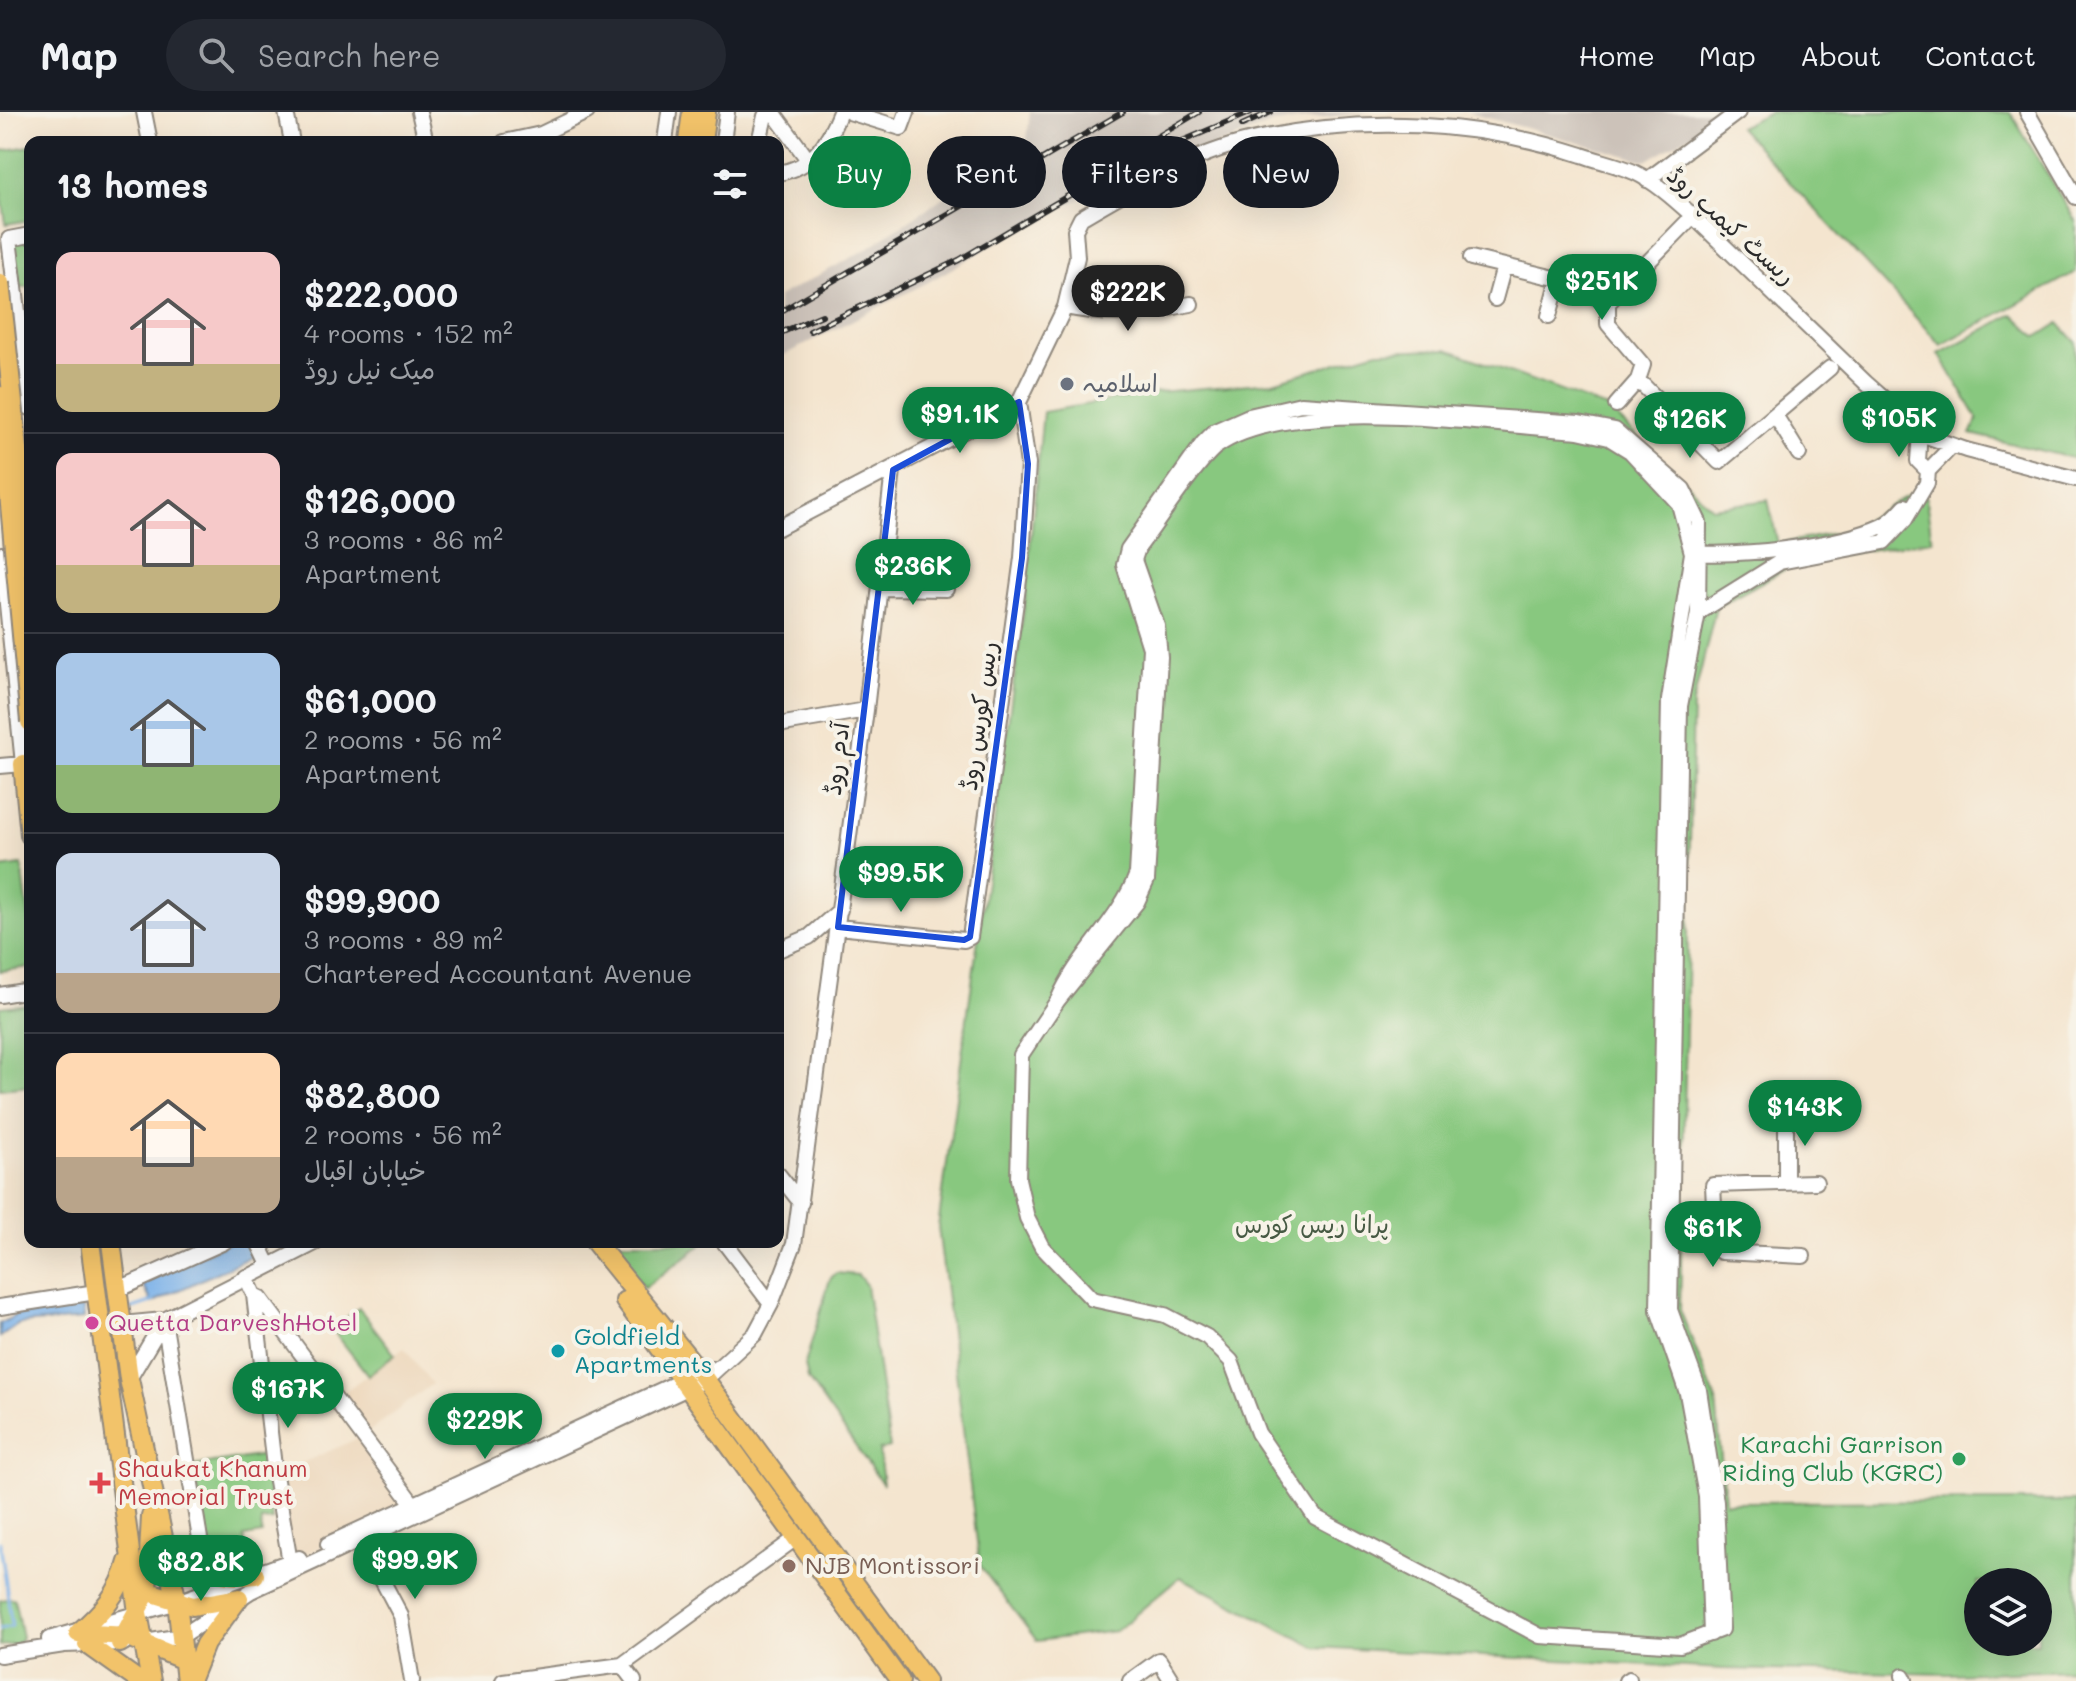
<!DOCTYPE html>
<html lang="en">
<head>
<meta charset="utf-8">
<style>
	:root { --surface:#171b24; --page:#242831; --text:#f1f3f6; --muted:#9ea1a6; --line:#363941; --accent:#0b8043 }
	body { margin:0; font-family:Mali,"Playpen Sans Arabic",sans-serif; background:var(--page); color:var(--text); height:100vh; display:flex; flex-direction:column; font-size:30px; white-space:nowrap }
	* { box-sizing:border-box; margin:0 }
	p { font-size:26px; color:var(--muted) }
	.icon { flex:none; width:44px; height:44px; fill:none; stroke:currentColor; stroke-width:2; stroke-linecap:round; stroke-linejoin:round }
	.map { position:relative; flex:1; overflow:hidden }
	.panel { position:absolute; left:24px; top:24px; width:760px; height:1112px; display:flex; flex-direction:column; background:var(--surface); border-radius:16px; box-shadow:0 8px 32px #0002 }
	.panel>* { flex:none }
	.hud { position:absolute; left:808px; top:24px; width:760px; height:72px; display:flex; gap:16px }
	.buttons { position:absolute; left:1964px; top:1456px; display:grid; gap:16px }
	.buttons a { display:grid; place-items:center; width:88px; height:88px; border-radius:50%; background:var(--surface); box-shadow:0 8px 32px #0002; font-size:40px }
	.price { position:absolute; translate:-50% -68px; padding:0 18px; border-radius:28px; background:var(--accent); color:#fff; font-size:26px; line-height:52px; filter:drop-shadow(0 2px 4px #0008) }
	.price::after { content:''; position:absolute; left:50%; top:48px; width:24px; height:18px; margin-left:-12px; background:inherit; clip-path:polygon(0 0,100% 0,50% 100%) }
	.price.on { background:#222; color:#fff }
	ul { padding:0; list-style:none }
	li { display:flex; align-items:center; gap:24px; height:200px; padding:0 32px }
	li+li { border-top:2px solid var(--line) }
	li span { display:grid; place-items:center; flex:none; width:224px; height:160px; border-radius:16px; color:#555 }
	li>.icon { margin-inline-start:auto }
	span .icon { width:96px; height:96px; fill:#fffc; stroke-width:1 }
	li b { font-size:34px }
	h2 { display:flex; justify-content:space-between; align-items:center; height:96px; padding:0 32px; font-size:34px }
	.pill { padding:0 28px; border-radius:36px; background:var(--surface); box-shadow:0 8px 32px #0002; font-size:28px; line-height:72px }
	.pill.on { background:var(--accent); color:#fff }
	header { display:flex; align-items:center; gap:48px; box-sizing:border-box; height:112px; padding:0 40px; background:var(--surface); border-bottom:2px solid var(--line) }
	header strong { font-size:38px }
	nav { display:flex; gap:44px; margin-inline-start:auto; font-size:28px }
	.search { width:560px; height:72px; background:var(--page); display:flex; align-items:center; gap:20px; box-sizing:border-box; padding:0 28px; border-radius:44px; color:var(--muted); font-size:30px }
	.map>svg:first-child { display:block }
	.built { fill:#edd7bb }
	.industrial { fill:#ccc2b9 }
	.green { fill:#88c87f; stroke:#5a7a55; stroke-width:2; fill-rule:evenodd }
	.water { fill:#7ab1e9; stroke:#526e8a; stroke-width:2 }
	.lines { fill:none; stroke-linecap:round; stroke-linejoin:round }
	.stream { stroke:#7ab1e9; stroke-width:3 }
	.minor-casing { stroke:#90887d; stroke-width:18 }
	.major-casing { stroke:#90887d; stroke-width:22 }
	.minor { stroke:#fff; stroke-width:14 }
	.major { stroke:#f2c36a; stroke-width:18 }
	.rail-casing { stroke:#2b2b2b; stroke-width:6 }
	.rail { stroke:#f7f3e8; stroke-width:3; stroke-dasharray:9; stroke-linecap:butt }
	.major-bridge-casing { stroke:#90887d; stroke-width:22; stroke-linecap:butt }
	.major-bridge { stroke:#f2c36a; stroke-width:18 }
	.marked { fill:none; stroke:#1d4ed8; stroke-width:6; stroke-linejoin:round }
	.worship-dot { fill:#6b7280; stroke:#f7f3e8; stroke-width:3 }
	.hotel-dot { fill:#d1479c; stroke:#f7f3e8; stroke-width:3 }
	.culture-dot { fill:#0f9aa8; stroke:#f7f3e8; stroke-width:3 }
	.leisure-dot { fill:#2e9e5b; stroke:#f7f3e8; stroke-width:3 }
	.health-dot { fill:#e0444e; stroke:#f7f3e8; stroke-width:3 }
	.education-dot { fill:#8d6e63; stroke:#f7f3e8; stroke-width:3 }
	.labels { text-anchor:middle; stroke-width:8; stroke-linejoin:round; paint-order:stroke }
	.street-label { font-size:24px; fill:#2b2b2b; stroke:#f7f3e8 }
	.worship-label { font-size:24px; fill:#5b616d; stroke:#f7f3e8; text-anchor:start }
	.park-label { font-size:24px; fill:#475a44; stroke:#f7f3e8 }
	.hotel-label { font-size:24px; fill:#b23c85; stroke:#f7f3e8; text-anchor:start }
	.culture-label { font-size:24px; fill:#0d838f; stroke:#f7f3e8; text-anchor:start }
	.leisure-label { font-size:24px; fill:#27864d; stroke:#f7f3e8; text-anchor:end }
	.health-label { font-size:24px; fill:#be3a42; stroke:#f7f3e8; text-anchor:start }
	.education-label { font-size:24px; fill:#785e54; stroke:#f7f3e8; text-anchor:start }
</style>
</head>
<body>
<header>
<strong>Map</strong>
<div class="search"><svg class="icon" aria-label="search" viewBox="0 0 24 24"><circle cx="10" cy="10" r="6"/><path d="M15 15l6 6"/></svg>Search here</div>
<nav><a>Home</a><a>Map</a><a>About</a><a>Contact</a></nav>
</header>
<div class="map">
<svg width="2076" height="1569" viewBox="0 0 2076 1569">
	<rect width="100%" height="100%" fill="#f7f3e8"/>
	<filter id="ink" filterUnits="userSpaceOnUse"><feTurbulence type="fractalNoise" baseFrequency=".0125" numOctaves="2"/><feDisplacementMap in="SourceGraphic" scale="16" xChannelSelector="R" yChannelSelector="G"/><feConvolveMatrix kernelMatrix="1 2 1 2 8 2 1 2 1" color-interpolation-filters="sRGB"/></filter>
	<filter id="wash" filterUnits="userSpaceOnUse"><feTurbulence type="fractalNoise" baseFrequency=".006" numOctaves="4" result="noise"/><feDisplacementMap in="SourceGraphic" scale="32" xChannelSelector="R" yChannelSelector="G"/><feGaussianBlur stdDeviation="1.8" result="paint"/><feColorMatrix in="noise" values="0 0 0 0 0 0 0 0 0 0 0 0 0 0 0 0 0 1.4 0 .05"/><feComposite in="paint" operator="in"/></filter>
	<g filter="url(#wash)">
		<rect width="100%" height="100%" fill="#f4e5cf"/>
		<path class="built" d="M 404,1236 L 432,1272 L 362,1325 L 333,1288 Z
			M 361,1325 L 411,1391 L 290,1450 L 275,1363 Z"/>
		<path class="industrial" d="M 1030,0 L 1370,0 L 1273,11 L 1058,96 L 928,170 L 778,246 L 778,185 L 862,140 L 1027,29 Z
			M 1467,0 L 1730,0 L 1646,49 Z"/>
		<path class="green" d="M 1770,0 L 2010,0 L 2076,110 L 2076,160 L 1941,233 L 1739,15 Z
			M 838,25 L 856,28 L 852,48 L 828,43 Z
			M 30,34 L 30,108 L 6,112 L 0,73 L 0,39 Z
			M 30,123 L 30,174 L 15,176 L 9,127 Z
			M 2013,202 L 2037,225 L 2059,211 L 2076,230 L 2076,347 L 1971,322 L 1978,307 L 1939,242 Z
			M 1447,237 L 1607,296 L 1712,396 L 1768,388 L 1778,432 L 1847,419 L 1924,374 L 1932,428 L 1800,449 L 1716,495 L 1693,591 L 1680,1198 L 1716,1288 L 1725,1390 L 2076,1389 L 2076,1558 L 1946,1562 L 1722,1557 L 1315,1535 L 1180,1465 L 1116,1519 L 1037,1529 L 980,1454 L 938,1115 L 1024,496 L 1043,300 L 1158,280 L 1273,270 L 1378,239 ZM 1978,1470 L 2038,1470 L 2038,1530 L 1978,1530 Z
			M 22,753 L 30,814 L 30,855 L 0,859 L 0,756 Z
			M 30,892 L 30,974 L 0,977 L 0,895 Z
			M 608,1130 L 705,1130 L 644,1176 Z
			M 836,1161 L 858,1163 L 866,1173 L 890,1336 L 879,1338 L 883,1373 L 808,1267 L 805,1252 L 830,1167 Z
			M 359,1196 L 395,1243 L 368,1263 L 332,1217 Z
			M 265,1343 L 272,1408 L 261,1409 L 262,1422 L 244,1425 L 246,1435 L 251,1435 L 256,1451 L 211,1445 L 193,1354 Z
			M 14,1486 L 22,1525 L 18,1532 L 0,1534 L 0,1488 Z"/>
		<path class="water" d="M 229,1130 L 248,1130 L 254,1143 L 152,1191 L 142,1171 Z
			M 83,1195 L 84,1207 L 19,1212 L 0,1225 L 0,1212 L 16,1203 Z"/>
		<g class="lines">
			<path class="stream" d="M 127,1198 L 154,1189
				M 0,1430 L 12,1514 L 0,1517"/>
		</g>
	</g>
	<g filter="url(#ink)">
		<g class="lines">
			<defs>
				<path id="minor" d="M 144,0 L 150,30
					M 286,0 L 292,30
					M 419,0 L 426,30
					M 773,0 L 809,49
					M 849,0 L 901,16 L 907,0
					M 2027,0 L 2076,85
					M 504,30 L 541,22 L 587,0
					M 665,30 L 669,0
					M 723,30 L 727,0
					M 759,30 L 765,4 L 771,0
					M 778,61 C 813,56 828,30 840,0
					M 1647,68 L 1738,0
					M 30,123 L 9,127 L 30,296
					M 1471,146 L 1559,167 L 1608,191 L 1693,104
					M 1495,187 L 1504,154
					M 1608,191 L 1608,212 L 1643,253 L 1638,268 L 1719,350 L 1830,256
					M 1065,195 C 1112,205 1144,201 1191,192
					M 1549,204 L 1559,167
					M 1616,293 L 1638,268
					M 1775,303 L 1799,342
					M 1920,319 L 1918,349 L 1928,359
					M 778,416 L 1019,290 L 1065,195 L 1077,145 L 1075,118 L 1081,106 C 1133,75 1192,42 1252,28 C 1361,3 1476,9 1582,43 C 1599,49 1618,53 1634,60 C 1657,71 1674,87 1693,104 L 1866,271 L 1926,324 L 1966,338 L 2076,367
					M 1693,441 C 1742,444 1837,435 1882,414 C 1891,410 1898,402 1905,394
					M 881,476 L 946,477
					M 1698,501 L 1780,450 L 1884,430 L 1905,408 L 1927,371 L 1928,359 L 1952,334
					M 778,613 L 866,598
					M 0,654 L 23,652 L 2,442
					M 838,815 L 964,828 L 970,825 L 1022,446 L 1028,352 L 1019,290
					M 778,838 L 809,825 L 840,798
					M 0,883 L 30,878
					M 1058,888 C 1078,842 1119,809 1137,762 L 1150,536 L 1124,453 L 1128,437 L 1203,331 L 1215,319 L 1249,304 L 1301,292 L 1579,311 L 1615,318 L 1683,377 L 1699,410 L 1698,501 L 1680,594 L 1670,1198 L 1699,1278 L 1716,1390 L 1722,1517 L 1680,1533 L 1540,1524 L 1315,1405 L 1258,1321 L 1231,1249 L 1207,1225 L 1165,1203 L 1092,1187 L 1042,1135 L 1027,1106 L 1018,1067 L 1021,943 L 1058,888 L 1137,790 L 1147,768 L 1160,545 L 1157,514 L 1134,448 L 1138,436 C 1156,413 1197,349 1217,334 C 1290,282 1486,313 1578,319 L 1609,326 L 1630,339 L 1679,392 L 1692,441 L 1669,588 L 1658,1198 L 1687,1281 L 1706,1384 L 1711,1522
					M 778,1062 L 801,1091
					M 1786,1071 L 1786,1002
					M 258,1130 L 269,1153
					M 724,1130 L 771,1192
					M 1803,1144 L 1721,1140 L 1716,1136 L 1713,1073 L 1816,1070
					M 246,1165 L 254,1183 L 260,1186 L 413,1392
					M 117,1178 L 224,1130
					M 254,1183 L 275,1363 L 290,1450
					M 0,1195 L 96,1180
					M 164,1208 L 203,1445 L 257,1456
					M 122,1212 L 164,1208 L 317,1130
					M 129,1267 L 164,1208
					M 361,1428 L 401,1504 L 412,1569
					M 328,1432 L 709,1256
					M 49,1527 L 177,1490 L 299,1446
					M 145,1530 L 182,1524 L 251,1479 L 690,1275 L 705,1268 L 755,1222 L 771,1192 L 794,1132 L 866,598 L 893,358
					M 0,1543 L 64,1533 L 124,1531
					M 622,1553 L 634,1569
					M 1903,1564 L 1905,1568
					M 503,1569 L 622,1553 L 796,1426
					M 1130,1569 L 1159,1548 L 1172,1569
					M 1626,1569 L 1629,1567"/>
				<path id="major" d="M 688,30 L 692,0
					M 702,30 L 706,0
					M 23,652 L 30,723
					M 90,1130 L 138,1501 L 151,1569
					M 111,1130 L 129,1267 L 177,1490 L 186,1569
					M 595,1130 L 699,1259 L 926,1569
					M 625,1189 L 900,1569
					M 164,1431 C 192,1453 218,1468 255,1463
					M 137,1476 L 193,1494 L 239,1486
					M 78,1521 L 126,1524 L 184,1548
					M 78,1521 C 101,1501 120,1481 128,1450
					M 120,1531 L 147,1480 L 151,1404
					M 87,1532 L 139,1569
					M 190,1569 L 205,1532 L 239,1486"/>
			</defs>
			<use href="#minor" class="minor-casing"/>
			<use href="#major" class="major-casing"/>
			<use href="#minor" class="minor"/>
			<use href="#major" class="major"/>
			<defs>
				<path id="rail" d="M 1242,13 L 1271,0
					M 1130,41 L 1199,0
					M 778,201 L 1123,0
					M 810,219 L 959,148 L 1107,61 L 1251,0
					M 778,222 L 822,203
					M 0,374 L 30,375
					M 0,390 L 30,390"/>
			</defs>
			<use href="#rail" class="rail-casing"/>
			<use href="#rail" class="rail"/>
			<defs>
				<path id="major-bridge" d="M 0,171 L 30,447
					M 0,284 L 30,610"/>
			</defs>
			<use href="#major-bridge" class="major-bridge-casing"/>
			<use href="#major-bridge" class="major-bridge"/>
		</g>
	</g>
	<path class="marked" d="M 1019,290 L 1028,352 L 1022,446 L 970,825 L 964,828 L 838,815 L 893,358 Z"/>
	<circle class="worship-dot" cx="1067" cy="272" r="8"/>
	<circle class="hotel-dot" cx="92" cy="1211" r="8"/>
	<circle class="culture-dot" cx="558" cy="1239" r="8"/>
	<circle class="leisure-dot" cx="1959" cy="1347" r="8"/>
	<path class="health-dot" d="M96 1359h8v8h8v8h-8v8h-8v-8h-8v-8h8z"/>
	<circle class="education-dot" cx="789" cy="1454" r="8"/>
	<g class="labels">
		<g class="street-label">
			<text transform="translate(1731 114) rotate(42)" y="8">ریسٹ کیمپ روڈ</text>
			<text transform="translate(979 604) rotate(-82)" y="8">ریس کورس روڈ</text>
			<text transform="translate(837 647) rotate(-83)" y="8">آدم روڈ</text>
		</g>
		<g class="worship-label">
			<text x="1083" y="280">اسلامیہ</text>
		</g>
		<g class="park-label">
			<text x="1312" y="1121">پرانا ریس کورس</text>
		</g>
		<g class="hotel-label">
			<text x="108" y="1219">Quetta DarveshHotel</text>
		</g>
		<g class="culture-label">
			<text x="574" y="1233">Goldfield<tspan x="574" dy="28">Apartments</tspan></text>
		</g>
		<g class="leisure-label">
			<text x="1943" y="1341">Karachi Garrison<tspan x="1943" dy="28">Riding Club (KGRC)</tspan></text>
		</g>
		<g class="health-label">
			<text x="118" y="1365">Shaukat Khanum<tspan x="118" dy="28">Memorial Trust</tspan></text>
		</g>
		<g class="education-label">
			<text x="805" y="1462">NJB Montissori</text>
		</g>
	</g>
</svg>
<div class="buttons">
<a><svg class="icon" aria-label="layers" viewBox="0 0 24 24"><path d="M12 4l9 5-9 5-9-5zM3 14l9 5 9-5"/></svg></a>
</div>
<b class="price" style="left:1602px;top:210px">$251K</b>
<b class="price on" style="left:1128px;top:221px">$222K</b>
<b class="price" style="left:960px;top:343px">$91.1K</b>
<b class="price" style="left:1899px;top:347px">$105K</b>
<b class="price" style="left:1690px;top:348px">$126K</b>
<b class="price" style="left:913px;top:495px">$236K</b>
<b class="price" style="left:901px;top:802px">$99.5K</b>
<b class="price" style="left:1805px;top:1036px">$143K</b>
<b class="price" style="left:1713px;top:1157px">$61K</b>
<b class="price" style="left:288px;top:1318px">$167K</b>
<b class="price" style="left:485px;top:1349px">$229K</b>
<b class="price" style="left:415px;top:1489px">$99.9K</b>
<b class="price" style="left:201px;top:1491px">$82.8K</b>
<div class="hud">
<a class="pill on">Buy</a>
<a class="pill">Rent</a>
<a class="pill">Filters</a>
<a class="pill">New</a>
</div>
<section class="panel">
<h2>13 homes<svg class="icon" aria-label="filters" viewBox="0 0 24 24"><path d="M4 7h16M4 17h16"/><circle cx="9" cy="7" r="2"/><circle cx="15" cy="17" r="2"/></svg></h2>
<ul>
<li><span style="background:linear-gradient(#f6c9c9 70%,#c2b280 0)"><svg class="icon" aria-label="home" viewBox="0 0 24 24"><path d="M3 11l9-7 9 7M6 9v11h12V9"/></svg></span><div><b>$222,000</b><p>4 rooms · 152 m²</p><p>میک نیل روڈ</p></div></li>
<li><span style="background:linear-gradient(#f6c9c9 70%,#c2b280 0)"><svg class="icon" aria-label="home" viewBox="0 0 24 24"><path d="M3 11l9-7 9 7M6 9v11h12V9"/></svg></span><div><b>$126,000</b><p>3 rooms · 86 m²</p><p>Apartment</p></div></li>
<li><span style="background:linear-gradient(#a9c7e8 70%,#8fb573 0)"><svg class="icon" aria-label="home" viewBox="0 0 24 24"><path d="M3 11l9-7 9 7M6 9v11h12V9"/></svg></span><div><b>$61,000</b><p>2 rooms · 56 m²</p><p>Apartment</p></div></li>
<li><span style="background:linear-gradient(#c9d6e8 75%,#b9a48a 0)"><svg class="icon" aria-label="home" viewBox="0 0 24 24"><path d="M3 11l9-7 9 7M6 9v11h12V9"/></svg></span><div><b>$99,900</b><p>3 rooms · 89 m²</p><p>Chartered Accountant Avenue</p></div></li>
<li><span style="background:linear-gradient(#ffd9b3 65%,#b9a48a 0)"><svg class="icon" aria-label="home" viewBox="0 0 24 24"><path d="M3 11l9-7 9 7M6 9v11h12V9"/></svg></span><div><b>$82,800</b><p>2 rooms · 56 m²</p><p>خیابان اقبال</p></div></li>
</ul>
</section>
</div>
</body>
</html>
